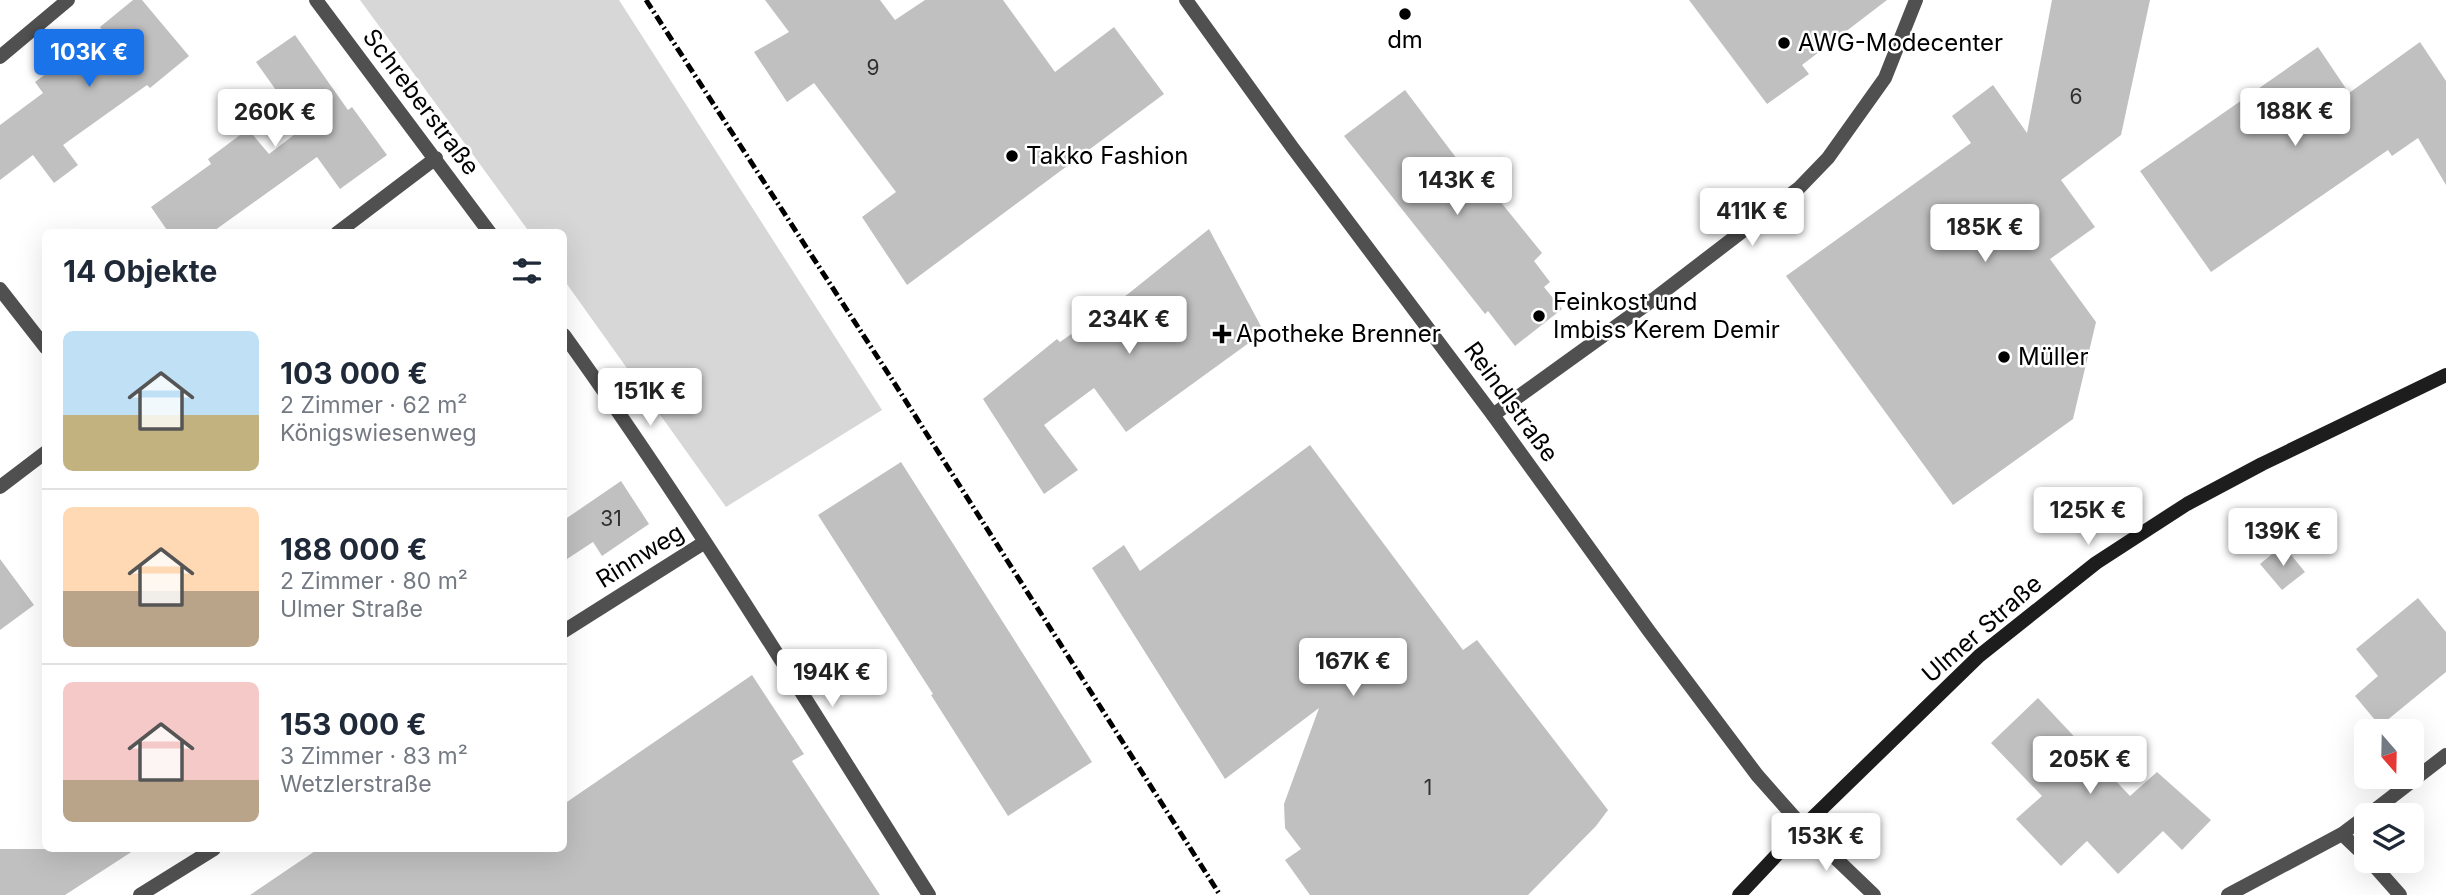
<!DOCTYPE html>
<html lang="de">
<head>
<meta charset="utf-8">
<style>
	:root { --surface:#fff; --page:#f2f2f3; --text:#1f2937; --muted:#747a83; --line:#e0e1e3; --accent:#1a73e8 }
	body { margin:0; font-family:Inter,sans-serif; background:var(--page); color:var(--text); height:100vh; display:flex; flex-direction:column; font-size:26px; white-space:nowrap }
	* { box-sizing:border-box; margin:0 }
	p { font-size:23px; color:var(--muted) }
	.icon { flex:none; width:38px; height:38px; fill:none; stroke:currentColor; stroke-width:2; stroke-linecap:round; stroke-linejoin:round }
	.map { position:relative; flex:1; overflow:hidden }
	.details { position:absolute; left:42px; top:229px; width:525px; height:623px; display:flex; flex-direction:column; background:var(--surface); border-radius:10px; box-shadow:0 7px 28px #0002 }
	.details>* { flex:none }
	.needle { width:46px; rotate:160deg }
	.fabs { position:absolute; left:2354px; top:719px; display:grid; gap:14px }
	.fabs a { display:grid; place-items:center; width:70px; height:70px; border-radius:10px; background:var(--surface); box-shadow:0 7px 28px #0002; font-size:35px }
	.price { position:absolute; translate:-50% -60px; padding:0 16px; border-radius:7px; background:#fff; color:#222; font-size:23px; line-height:46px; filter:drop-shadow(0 2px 4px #0008) }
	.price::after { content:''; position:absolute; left:50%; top:42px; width:21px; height:16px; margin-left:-10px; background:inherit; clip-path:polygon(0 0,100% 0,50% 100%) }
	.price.selected { background:var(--accent); color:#fff }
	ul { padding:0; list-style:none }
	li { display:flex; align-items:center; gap:21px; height:175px; padding:0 21px }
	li+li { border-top:2px solid var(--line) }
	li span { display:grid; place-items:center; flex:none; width:196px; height:140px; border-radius:10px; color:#555 }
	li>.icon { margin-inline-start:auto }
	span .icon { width:84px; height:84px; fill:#fffc; stroke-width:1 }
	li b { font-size:30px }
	h2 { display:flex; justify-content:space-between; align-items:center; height:84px; padding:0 21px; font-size:30px }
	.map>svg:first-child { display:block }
	.green { fill:#d7d7d7 }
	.building { fill:#c0c0c0 }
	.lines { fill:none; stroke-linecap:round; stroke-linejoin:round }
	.minor { stroke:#505050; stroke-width:14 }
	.tertiary { stroke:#505050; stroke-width:14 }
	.secondary { stroke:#1d1d1d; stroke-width:14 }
	.rail { stroke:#000; stroke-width:5; stroke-dasharray:10 3.5 2 3.5; stroke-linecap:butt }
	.poi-dot { fill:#000; stroke:#fff; stroke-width:2.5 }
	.labels { text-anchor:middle; stroke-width:5; stroke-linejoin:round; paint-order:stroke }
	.number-label { font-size:21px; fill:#303030 }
	.poi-label { font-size:24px; fill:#000; stroke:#fff; text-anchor:start }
	.street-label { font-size:24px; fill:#000; stroke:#fff }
</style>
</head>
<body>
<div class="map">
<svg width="2446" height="895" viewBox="0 0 2446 895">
	<rect width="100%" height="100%" fill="#fff"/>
	<path class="green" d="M 360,0 L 619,0 L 882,410 L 726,507 L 564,280 L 564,233 L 530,233 Z"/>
	<path class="building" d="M 133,0 L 142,0 L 189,56 L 150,88 L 147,85 L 63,145 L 78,165 L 54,183 L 33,155 L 0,180 L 0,125 L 43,93 L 35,82 L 103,31 L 100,27 Z
		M 765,0 L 880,0 L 895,20 L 925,0 L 1003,0 L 1055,72 L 1114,27 L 1164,94 L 907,285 L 862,217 L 896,192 L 814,83 L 787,102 L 754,52 L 789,32 Z
		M 1689,0 L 1887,0 L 1802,65 L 1809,74 L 1767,104 Z
		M 2052,0 L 2150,0 L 2121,135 L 2061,180 L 2095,227 L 2050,259 L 2096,322 L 2073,419 L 1953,505 L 1786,276 L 1971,143 L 1952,116 L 1993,85 L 2027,133 Z
		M 295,35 L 348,110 L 352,107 L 387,155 L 340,189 L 317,157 L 211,233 L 169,233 L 151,207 L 211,164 L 208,159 L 248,129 L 269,154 L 303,128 L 256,62 Z
		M 2420,42 L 2446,81 L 2446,185 L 2418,138 L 2392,156 L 2388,150 L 2211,272 L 2140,171 L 2318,47 L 2349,93 Z
		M 1405,90 L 1488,200 L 1495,195 L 1542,253 L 1534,261 L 1550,282 L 1544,287 L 1562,309 L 1515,346 L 1488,311 L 1485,314 L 1344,136 Z
		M 1209,229 L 1264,332 L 1126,432 L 1094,388 L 1044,425 L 1078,470 L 1044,494 L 983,399 L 1057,339 L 1060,342 L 1128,294 Z
		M 1310,445 L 1463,650 L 1477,640 L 1608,810 L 1596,826 L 1528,895 L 1310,895 L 1285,860 L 1301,849 L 1285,828 L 1284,804 L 1319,708 L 1225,779 L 1092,568 L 1124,545 L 1140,571 Z
		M 901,462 L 1092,762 L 1008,816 L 931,695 L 933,694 L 818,515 Z
		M 621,481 L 649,524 L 602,556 L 593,542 L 564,561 L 564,520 Z
		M 2283,545 L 2305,572 L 2282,590 L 2260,564 Z
		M 0,559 L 34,605 L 0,630 Z
		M 2418,598 L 2446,632 L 2446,672 L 2380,726 L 2355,696 L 2378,676 L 2356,649 Z
		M 752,675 L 804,754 L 792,761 L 880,895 L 250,895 L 318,849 L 564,849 L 564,804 Z
		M 2038,698 L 2130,796 L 2157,772 L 2211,820 L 2182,850 L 2163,831 L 2118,874 L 2087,841 L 2061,866 L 2016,819 L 2042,796 L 1991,743 Z
		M 0,849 L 136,849 L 65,895 L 0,895 Z"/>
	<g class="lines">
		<path class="minor" d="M 316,0 L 490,233
			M 0,57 L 68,0
			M 337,233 L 436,158
			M 0,289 L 46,348
			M 564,335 C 694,516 810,707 929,895
			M 1493,415 L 1654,299 L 1799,188 L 1828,158 L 1885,78 L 1916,0
			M 0,487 L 46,452
			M 564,631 L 705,542
			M 2367,816 L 2446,755
			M 1803,827 L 1874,895
			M 2342,834 L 2366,857
			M 2370,861 L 2400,895
			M 140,895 L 214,849
			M 2228,895 L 2342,834 L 2366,816"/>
		<path class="tertiary" d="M 1186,0 L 1292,147 L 1493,415 L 1649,631 L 1757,775 L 1803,827"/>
		<path class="secondary" d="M 1739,895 L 1803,827 L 1979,656 L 2096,563 L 2187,504 L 2262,464 L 2446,375"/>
		<path class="rail" d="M 646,0 L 893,381 L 1220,895"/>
	</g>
	<g class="poi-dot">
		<circle cx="1405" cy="14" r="7"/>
		<circle cx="1784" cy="43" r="7"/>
		<circle cx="1012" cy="156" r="7"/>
		<circle cx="1539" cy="316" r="7"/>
		<path d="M1218.5 323.5h7v7h7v7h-7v7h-7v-7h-7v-7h7z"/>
		<circle cx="2004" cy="357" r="7"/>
	</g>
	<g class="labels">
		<g class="number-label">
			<text x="873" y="75">9</text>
			<text x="2076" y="104">6</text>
			<text x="611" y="526">31</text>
			<text x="1428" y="795">1</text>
		</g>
		<g class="poi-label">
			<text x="1405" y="48" text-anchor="middle">dm</text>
			<text x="1798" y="51">AWG-Modecenter</text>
			<text x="1026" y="164">Takko Fashion</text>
			<text x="1553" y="310">Feinkost und<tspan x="1553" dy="28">Imbiss Kerem Demir</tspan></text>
			<text x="1236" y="342">Apotheke Brenner</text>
			<text x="2018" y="365">Müller</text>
		</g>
		<g class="street-label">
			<text transform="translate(421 102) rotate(53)" y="8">Schreberstraße</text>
			<text transform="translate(1511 402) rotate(54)" y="8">Reindlstraße</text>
			<text transform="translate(640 556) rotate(-32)" y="8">Rinnweg</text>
			<text transform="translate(1982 629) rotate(-41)" y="8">Ulmer Straße</text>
		</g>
	</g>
</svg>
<div class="fabs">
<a><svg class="needle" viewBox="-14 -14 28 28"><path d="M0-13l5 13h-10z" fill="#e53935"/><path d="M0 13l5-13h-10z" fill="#747a83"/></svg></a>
<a><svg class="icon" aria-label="layers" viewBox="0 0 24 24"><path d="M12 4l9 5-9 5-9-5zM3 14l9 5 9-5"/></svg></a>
</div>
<b class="price selected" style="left:89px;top:89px">103K €</b>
<b class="price" style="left:2295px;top:148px">188K €</b>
<b class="price" style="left:275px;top:149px">260K €</b>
<b class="price" style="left:1457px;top:217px">143K €</b>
<b class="price" style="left:1752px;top:248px">411K €</b>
<b class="price" style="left:1985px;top:264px">185K €</b>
<b class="price" style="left:1129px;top:356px">234K €</b>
<b class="price" style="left:650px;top:428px">151K €</b>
<b class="price" style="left:2088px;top:547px">125K €</b>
<b class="price" style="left:2283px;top:568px">139K €</b>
<b class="price" style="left:1353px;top:698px">167K €</b>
<b class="price" style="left:832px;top:709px">194K €</b>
<b class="price" style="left:2090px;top:796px">205K €</b>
<b class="price" style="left:1826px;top:873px">153K €</b>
<section class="details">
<h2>14 Objekte<svg class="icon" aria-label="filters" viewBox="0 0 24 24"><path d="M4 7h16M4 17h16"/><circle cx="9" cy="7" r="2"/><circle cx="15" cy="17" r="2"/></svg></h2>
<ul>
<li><span style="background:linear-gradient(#bfe0f5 60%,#c2b280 0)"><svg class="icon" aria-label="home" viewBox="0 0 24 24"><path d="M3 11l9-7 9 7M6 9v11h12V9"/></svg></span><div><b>103 000 €</b><p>2 Zimmer · 62 m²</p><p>Königswiesenweg</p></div></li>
<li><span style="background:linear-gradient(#ffd9b3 60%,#b9a48a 0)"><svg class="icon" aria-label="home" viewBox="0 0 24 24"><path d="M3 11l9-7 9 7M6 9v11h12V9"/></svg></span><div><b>188 000 €</b><p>2 Zimmer · 80 m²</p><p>Ulmer Straße</p></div></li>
<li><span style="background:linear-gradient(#f6c9c9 70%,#b9a48a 0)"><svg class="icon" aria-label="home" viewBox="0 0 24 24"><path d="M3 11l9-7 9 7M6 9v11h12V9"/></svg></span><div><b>153 000 €</b><p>3 Zimmer · 83 m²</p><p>Wetzlerstraße</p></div></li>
</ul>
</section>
</div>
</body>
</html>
